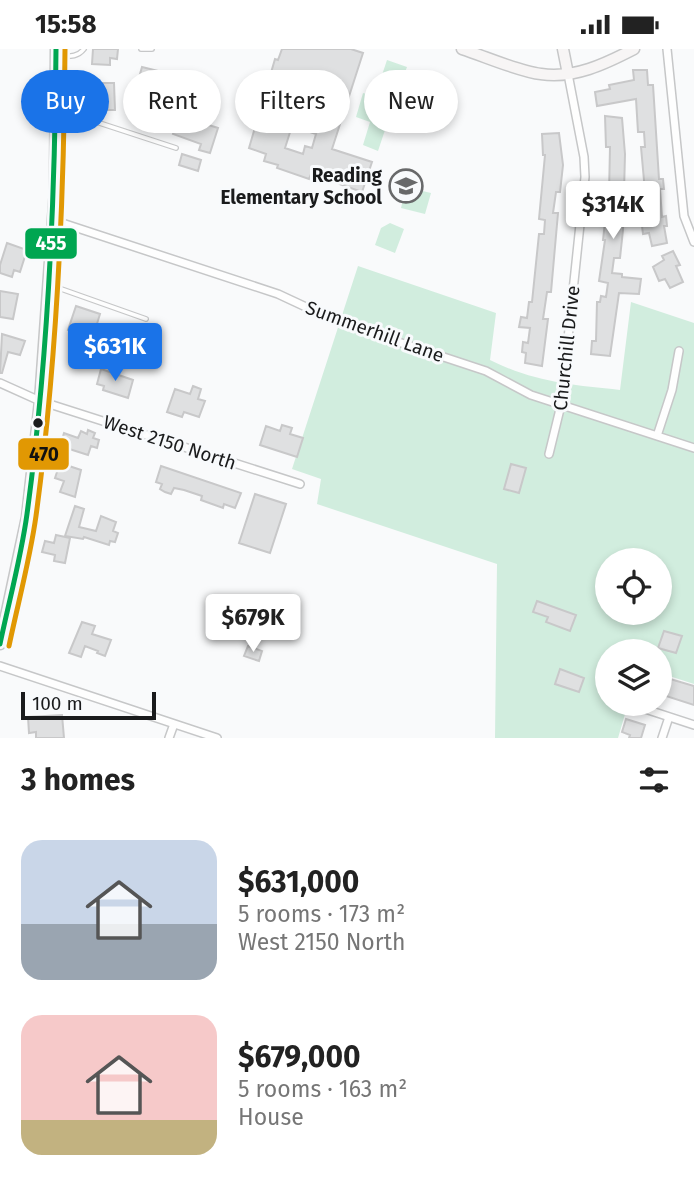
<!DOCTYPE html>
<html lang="en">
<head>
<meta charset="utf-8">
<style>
	:root { --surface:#fff; --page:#f6f6f6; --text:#222; --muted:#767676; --accent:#1a73e8 }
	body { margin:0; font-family:"Fira Sans",sans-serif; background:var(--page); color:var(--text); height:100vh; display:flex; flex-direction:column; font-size:26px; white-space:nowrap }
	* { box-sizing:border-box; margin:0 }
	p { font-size:23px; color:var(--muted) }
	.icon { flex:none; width:38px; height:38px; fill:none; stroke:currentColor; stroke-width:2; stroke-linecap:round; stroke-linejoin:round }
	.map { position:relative; height:689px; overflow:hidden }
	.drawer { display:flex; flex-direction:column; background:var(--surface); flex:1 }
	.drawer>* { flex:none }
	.banner { position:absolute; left:21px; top:21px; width:653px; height:63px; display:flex; gap:14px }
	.fabs { position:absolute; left:595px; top:499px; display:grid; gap:14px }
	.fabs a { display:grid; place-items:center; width:77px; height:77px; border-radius:50%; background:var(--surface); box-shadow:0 4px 10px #0003; font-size:35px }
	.scale { position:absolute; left:21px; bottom:18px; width:135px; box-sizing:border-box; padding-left:7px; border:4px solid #1a1b1c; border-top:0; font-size:19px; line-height:24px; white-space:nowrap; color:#1a1b1c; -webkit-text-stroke:5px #f8fafc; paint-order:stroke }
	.price { position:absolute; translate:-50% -60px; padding:0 16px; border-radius:7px; background:#fff; color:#222; font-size:23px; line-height:46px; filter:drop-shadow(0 2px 4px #0008) }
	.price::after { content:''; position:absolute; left:50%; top:42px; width:21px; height:16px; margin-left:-10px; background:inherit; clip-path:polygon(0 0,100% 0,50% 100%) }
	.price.selected { background:var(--accent); color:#fff }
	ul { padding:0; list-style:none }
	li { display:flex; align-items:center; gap:21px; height:175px; padding:0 21px }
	li span { display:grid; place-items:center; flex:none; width:196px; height:140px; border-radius:21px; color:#555 }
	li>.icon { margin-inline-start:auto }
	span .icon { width:84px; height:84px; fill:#fffc; stroke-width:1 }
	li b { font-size:30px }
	h2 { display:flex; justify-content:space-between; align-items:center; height:84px; padding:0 21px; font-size:30px }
	.chip { padding:0 24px; border-radius:32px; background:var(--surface); box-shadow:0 4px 10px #0003; font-size:24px; line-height:63px }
	.chip.selected { background:var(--accent); color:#fff }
	.status { display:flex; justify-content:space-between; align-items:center; height:49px; padding:0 35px; background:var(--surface); direction:ltr }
	.status svg { height:19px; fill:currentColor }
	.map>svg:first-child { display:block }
	.green { fill:#d1edde; fill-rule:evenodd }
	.building { fill:#dfe0e1; stroke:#c8c8c9; stroke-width:2; fill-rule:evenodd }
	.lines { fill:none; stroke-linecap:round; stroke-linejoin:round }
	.lane-casing { stroke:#c6c7c8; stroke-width:6 }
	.street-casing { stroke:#c6c7c8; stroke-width:10 }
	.secondary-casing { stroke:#c6c7c8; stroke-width:13 }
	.lane { stroke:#fefefe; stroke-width:3.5 }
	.street { stroke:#fefefe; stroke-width:7 }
	.secondary { stroke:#f7f5f5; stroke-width:10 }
	.bus-1-casing { stroke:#f8fafc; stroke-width:10 }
	.bus-2-casing { stroke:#f8fafc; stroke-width:10 }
	.bus-1 { stroke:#00a651; stroke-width:5 }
	.bus-2 { stroke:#e19803; stroke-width:5 }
	.bus-dot { fill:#1a1b1c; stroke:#f8fafc; stroke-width:2.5 }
	.labels { text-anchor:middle; stroke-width:6; stroke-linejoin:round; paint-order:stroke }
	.poi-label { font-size:19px; font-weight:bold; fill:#1a1b1c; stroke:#f8fafc; text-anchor:end }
	.street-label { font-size:19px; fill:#1a1b1c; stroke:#f8fafc }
	.line-badge { stroke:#f8fafc; stroke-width:2.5 }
	.badge-label { font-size:19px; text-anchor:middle; font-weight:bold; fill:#fff }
	.pale-badge-label { font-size:19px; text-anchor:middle; font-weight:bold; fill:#111 }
</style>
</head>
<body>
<div class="status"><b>15:58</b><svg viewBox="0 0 49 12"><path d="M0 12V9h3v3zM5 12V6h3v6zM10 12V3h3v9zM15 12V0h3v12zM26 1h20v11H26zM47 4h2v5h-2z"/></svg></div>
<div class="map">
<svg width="694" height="689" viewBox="0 0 694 689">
	<rect width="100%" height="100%" fill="#f9fafb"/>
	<path class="green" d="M 387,11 L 407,18 L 397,45 L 378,38 Z
		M 363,44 L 394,54 L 378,102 L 363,96 L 370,73 L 356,68 Z
		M 406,138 L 431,144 L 425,165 L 401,159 Z
		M 390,174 L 404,180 L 395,204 L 375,196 L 381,179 Z
		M 358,217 L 496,264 L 490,311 C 534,333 572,336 620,341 L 631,253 L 694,274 L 694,635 L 660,624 L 660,602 L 607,602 L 607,654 L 628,655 L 618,689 L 495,689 L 497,515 L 317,455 L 321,430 L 292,420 ZM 607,511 L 660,511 L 660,564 L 607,564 Z"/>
	<path class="building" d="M 93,0 L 118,0 L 117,10 L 110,9 L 110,16 L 92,15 Z
		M 282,0 L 351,0 L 363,4 L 332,100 L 372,113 L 362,143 L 311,125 L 309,130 L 277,119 L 278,116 L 264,112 L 266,105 L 249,99 L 275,10 L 278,11 ZM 292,77 L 316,85 L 312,99 L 305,97 L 303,105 L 285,99 Z
		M 142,18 L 174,26 L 169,42 L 138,32 Z
		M 633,21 L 647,21 L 648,36 L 653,36 L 659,130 L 663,130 L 664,140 L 660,140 L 662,168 L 666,167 L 667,177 L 664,177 L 667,194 L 652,197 L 649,184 L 643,185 L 642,177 L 648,176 L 641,98 L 645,98 L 644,83 L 638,83 L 636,50 L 597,57 L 595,43 L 610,40 L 609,36 L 634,31 Z
		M 99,34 L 114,34 L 115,61 L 99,61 Z
		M 605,67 L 622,69 L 625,105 L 623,181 L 620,209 L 614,209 L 612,224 L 622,225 L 622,228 L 641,230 L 639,245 L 619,244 L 610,307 L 591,305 L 592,292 L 596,292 L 597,253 L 600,253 L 601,247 L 606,248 L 608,234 L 599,232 L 605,191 L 603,191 L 605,173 L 602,173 L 602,160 L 606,160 L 606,145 L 609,145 L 610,98 L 606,98 Z
		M 178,71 L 197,78 L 199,73 L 218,79 L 210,104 L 199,101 L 201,95 L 173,85 Z
		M 559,84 L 563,116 L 560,143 L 556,143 L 553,164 L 558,164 L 551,243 L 547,243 L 543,270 L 548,270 L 542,317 L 525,314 L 526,304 L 522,303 L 523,293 L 528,294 L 530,279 L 519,278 L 521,268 L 527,269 L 529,253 L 532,253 L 539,185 L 544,185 L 545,171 L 539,170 L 545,106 L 543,106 L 542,85 Z
		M 182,105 L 201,111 L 198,122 L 179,116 Z
		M 7,194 L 27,201 L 20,223 L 14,221 L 12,228 L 0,224 L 0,216 Z
		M 673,202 L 680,216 L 676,217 L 683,233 L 670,239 L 665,230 L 659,232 L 653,218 L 664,211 L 662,207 Z
		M 0,242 L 18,245 L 13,270 L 0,268 Z
		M 76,257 L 100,265 L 96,278 L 99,279 L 97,284 L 99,285 L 95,297 L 74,290 L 76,284 L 68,281 Z
		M 2,285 L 25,292 L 20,306 L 8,303 L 2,324 L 0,324 Z
		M 101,320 L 133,331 L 128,349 L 103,341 L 104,337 L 97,335 Z
		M 193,337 L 201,340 L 198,350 L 205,352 L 199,368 L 184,363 L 182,368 L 167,363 L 175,340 L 190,345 Z
		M 282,376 L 292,379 L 290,385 L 303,389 L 297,408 L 260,396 L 266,377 L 280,382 Z
		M 88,381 L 95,384 L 93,389 L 99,391 L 97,399 L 91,397 L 88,406 L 60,397 L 64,384 L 78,389 L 81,382 L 87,385 Z
		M 60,414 L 81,421 L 75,448 L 60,443 L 64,432 L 55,429 Z
		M 511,415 L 526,419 L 519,444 L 504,440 Z
		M 161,417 L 241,444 L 235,459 L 224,455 L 223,459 L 201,451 L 202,447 L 184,441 L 174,439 L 171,445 L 165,443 L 160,440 L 162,435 L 156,433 Z
		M 255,445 L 286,455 L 270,504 L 239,494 Z
		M 75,457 L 84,460 L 79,478 L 96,482 L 101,467 L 116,473 L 113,482 L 118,484 L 115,493 L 110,492 L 109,496 L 84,488 L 83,490 L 65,487 Z
		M 56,486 L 70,489 L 65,514 L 54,512 L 55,506 L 42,503 L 45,492 L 54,494 Z
		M 537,552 L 576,566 L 570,582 L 546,573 L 548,568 L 533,563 Z
		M 82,573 L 95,577 L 92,585 L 111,591 L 105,607 L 97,604 L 98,602 L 85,597 L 81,608 L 69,604 Z
		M 664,582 L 682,587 L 676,604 L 658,599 Z
		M 248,597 L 262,602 L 259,612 L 244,607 Z
		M 560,620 L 584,629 L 579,643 L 555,635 Z
		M 660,627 L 694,637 L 694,656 L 660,645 Z
		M 62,666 L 64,689 L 36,689 L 36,683 L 29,684 L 28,668 Z
		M 626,670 L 645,676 L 641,689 L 629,689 L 630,686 L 622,683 Z"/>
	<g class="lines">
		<defs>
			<path id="lane" d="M 141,0 L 152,0
				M 58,7 C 68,7 77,9 84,0
				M 58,63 L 69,64 L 176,99
				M 50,236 L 146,270"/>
			<path id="street" d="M 667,0 L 684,167 L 694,193
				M 53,171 L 278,245 L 338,273 L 486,322 L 531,346 L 694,399
				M 0,334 L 40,352 L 300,435
				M 657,387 L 672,341 L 679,302
				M 549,405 L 561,356 L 585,128 L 584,108 L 568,25
				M 0,617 L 217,689
				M 633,656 L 694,676
				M 169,689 L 174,675
				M 662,689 L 669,668"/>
			<path id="secondary" d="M 462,0 C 484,7 520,23 541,25 C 574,30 605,15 634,0
				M 563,0 L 568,25
				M 0,595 L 27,468 L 40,352 L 55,142 L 56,0"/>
		</defs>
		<use href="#lane" class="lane-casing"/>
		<use href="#street" class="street-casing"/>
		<use href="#secondary" class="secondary-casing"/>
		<use href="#lane" class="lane"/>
		<use href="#street" class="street"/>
		<use href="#secondary" class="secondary"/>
		<defs>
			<path id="bus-1" d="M 0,595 C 9,552 21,509 27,465 C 48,311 55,155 56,0"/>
			<path id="bus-2" d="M 9,597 C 18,554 30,510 36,467 C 57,312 64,156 65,0"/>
		</defs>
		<use href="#bus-1" class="bus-1-casing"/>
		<use href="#bus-2" class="bus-2-casing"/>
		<use href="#bus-1" class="bus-1"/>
		<use href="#bus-2" class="bus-2"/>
	</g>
	<defs>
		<symbol id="school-ring" viewBox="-11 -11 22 22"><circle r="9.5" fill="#f8fafc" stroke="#68696a" stroke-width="1.5"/><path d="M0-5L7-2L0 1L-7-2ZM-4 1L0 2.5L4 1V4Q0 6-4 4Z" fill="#68696a"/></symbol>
	</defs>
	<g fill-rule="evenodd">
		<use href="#school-ring" x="387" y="118" width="38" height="38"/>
	</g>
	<circle class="bus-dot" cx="38" cy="374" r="6"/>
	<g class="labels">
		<g class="poi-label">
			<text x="382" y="133">Reading<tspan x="382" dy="22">Elementary School</tspan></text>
		</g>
		<g class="street-label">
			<text transform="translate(375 282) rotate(20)" y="7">Summerhill Lane</text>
			<text transform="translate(566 299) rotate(-84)" y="7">Churchill Drive</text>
			<text transform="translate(170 393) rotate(18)" y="7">West 2150 North</text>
		</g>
	</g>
	<g class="line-badge">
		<rect x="24" y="178" width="54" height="33" rx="7" fill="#00a651"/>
		<rect x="17" y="388" width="53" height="34" rx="7" fill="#e19803"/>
	</g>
	<g class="badge-label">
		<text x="51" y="201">455</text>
	</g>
	<g class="pale-badge-label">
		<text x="44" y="412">470</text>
	</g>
</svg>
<div class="fabs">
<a><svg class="icon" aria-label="locate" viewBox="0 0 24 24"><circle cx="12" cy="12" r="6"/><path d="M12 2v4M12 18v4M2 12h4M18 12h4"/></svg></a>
<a><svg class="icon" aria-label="layers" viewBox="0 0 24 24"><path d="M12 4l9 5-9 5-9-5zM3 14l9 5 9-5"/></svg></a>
</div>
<div class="scale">100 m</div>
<b class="price" style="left:613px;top:192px">$314K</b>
<b class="price selected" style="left:115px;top:334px">$631K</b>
<b class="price" style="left:253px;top:605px">$679K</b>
<div class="banner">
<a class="chip selected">Buy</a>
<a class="chip">Rent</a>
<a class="chip">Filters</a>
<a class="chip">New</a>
</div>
</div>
<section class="drawer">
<h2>3 homes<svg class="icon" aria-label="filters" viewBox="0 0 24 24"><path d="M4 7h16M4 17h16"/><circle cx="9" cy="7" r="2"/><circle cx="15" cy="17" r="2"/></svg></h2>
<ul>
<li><span style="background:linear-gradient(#c9d6e8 60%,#9aa5b1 0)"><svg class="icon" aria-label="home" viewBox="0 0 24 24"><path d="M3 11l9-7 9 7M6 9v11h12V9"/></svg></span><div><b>$631,000</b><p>5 rooms · 173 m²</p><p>West 2150 North</p></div></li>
<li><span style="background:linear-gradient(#f6c9c9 75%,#c2b280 0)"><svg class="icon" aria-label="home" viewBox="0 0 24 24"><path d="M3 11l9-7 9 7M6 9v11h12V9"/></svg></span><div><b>$679,000</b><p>5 rooms · 163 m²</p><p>House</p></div></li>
</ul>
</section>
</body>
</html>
